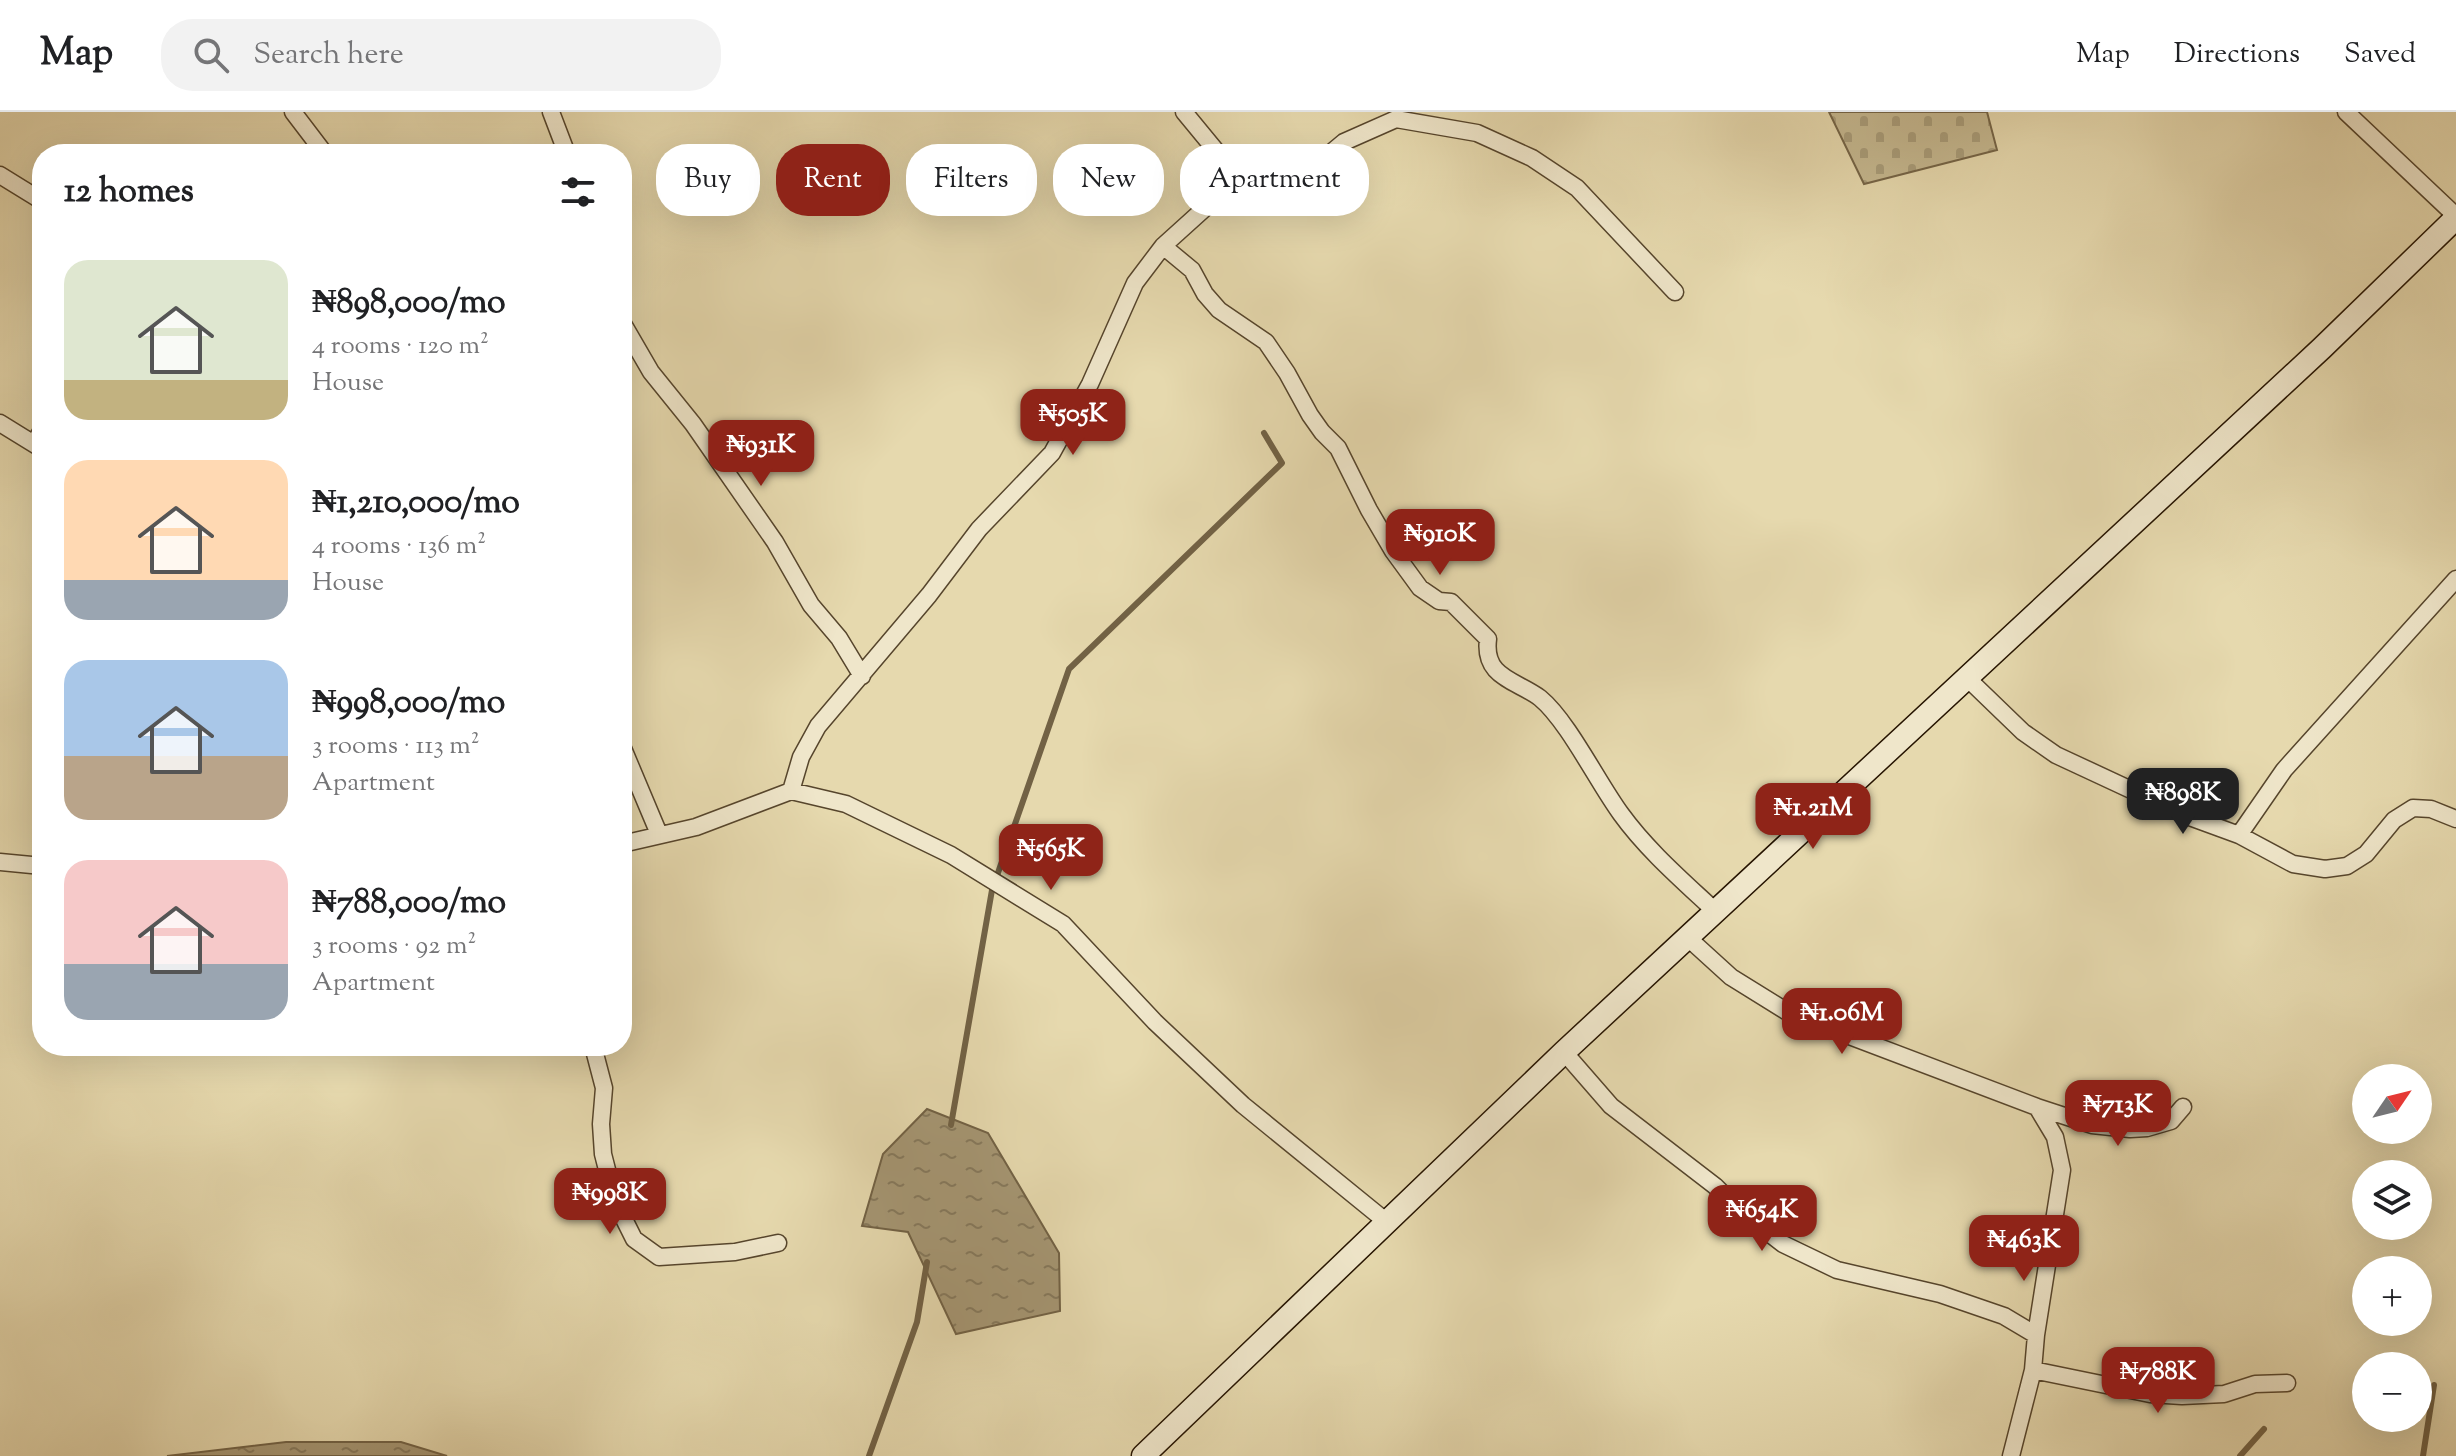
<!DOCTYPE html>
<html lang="en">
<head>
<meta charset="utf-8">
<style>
	:root { --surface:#fff; --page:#f2f2f2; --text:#202124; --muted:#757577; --line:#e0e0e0; --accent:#8f2418 }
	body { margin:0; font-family:"Sorts Mill Goudy",serif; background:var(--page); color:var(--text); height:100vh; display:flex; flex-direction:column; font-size:30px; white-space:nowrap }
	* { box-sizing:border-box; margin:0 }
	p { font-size:26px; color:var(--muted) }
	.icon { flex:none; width:44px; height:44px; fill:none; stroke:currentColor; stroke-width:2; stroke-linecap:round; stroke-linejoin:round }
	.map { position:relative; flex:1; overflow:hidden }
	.panel { position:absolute; left:32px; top:32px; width:600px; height:912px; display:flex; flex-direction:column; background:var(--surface); border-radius:32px; box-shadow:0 8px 32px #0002 }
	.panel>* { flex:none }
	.guide { position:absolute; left:656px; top:32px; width:760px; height:72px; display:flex; gap:16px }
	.needle { width:52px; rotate:55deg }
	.tools { position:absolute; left:2352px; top:952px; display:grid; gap:16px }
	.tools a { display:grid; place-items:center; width:80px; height:80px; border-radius:50%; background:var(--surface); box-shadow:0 8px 32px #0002; font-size:40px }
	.price { position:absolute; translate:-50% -68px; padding:0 18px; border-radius:16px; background:var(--accent); color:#fff; font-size:26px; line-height:52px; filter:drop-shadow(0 2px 4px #0008) }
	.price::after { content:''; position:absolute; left:50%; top:48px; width:24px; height:18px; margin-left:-12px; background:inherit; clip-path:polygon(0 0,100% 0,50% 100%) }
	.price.current { background:#222; color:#fff }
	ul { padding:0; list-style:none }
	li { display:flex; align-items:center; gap:24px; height:200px; padding:0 32px }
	li span { display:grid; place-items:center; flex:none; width:224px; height:160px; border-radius:24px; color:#555 }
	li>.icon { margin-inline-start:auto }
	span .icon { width:96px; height:96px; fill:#fffc; stroke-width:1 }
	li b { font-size:34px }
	h2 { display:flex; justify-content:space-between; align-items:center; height:96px; padding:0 32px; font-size:34px }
	.tag { padding:0 28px; border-radius:32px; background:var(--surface); box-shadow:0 8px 32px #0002; font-size:28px; line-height:72px }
	.tag.current { background:var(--accent); color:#fff }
	header { display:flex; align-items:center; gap:48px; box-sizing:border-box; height:112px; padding:0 40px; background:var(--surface); border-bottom:2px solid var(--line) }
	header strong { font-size:38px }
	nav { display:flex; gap:44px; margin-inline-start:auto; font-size:28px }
	.search { width:560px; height:72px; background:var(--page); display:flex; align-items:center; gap:20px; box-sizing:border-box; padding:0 28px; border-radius:32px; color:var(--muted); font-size:30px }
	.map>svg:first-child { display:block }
	.cemetery { fill:url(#cemetery-stones); stroke:#766648; stroke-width:2 }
	.water { fill:url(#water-ripples); stroke:#726245; stroke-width:2 }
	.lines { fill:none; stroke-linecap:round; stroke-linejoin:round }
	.stream { stroke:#726245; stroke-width:6 }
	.street-casing { stroke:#56452c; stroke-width:19 }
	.secondary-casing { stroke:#261400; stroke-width:25 }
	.street { stroke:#efe6ca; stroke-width:16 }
	.secondary { stroke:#efe6ca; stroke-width:22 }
</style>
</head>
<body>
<header>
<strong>Map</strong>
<div class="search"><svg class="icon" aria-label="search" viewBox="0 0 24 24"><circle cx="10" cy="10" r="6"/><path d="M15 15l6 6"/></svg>Search here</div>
<nav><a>Map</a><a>Directions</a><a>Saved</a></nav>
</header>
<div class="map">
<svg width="2456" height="1344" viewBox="0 0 2456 1344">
	<defs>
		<pattern id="cemetery-stones" width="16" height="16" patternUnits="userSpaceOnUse" patternTransform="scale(2)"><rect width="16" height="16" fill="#c5b890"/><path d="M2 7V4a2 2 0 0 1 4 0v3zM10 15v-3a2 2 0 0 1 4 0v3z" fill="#a99d7a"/></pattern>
		<pattern id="water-ripples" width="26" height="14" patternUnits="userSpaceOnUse" patternTransform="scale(2)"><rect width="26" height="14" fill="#a59673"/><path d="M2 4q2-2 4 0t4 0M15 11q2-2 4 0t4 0" fill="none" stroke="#86795c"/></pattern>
	</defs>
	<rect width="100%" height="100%" fill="#e6d9ae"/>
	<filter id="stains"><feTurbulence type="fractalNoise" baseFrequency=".0025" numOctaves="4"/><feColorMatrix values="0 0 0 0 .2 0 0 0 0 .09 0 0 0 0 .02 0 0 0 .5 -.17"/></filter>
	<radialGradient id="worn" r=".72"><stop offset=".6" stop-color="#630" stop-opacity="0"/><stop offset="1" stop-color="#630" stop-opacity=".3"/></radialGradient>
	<path class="cemetery" d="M 1829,0 L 1987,0 L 1997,38 L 1864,72 Z"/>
	<path class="water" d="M 927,997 L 988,1021 L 1059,1141 L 1060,1199 L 956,1222 L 908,1120 L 862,1114 L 883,1042 Z
		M 286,1330 L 401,1330 L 447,1344 L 167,1344 Z"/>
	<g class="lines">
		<path class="stream" d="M 951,1013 L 992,778 L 1069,557 L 1282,351 L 1264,321
			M 869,1344 L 917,1210 L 927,1150
			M 2240,1344 L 2264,1317
			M 2423,1344 L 2434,1273"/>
		<defs>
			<path id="street" d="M 293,0 L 325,42
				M 551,0 L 567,42
				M 2346,0 L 2456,104
				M 0,63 L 42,89
				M 1225,78 L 1302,65 L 1344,30 L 1396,7 L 1477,21 L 1532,46 L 1577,76 L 1675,180
				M 1163,134 L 1192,158 L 1205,182 L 1219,198 L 1266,230 L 1287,261 L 1310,303 L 1322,320 L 1338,336 L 1369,398 L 1393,439 L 1420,476 L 1439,489 L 1451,490 L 1488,527 C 1483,566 1516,568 1540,586 C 1568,609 1598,671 1621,702 C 1647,738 1683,769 1715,799
				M 622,210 L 651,260 L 693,312 L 775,430 L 811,493 L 839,526 L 862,564
				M 0,311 L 42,337
				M 34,332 L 42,318
				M 1966,565 L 2023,620 L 2056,643 L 2187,704 L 2239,723 L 2293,752 L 2325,757 L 2347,754 L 2366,742 L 2394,708 L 2413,696 L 2431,697 L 2456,707
				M 622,634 L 659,722
				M 791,679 L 801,645 L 818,614 L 929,483 L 979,417 L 1052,341 L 1090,272 L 1135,171 L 1163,134 L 1225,78 L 1231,57 L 1184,0
				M 2239,723 L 2284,658 L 2456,467
				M 622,732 L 696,715 L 791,679 L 846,692 L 951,743 L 1063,812 L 1155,910 L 1243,993 L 1388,1111
				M 0,750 L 42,754
				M 1687,825 L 1731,865 L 1789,901 L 2037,995 L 2092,1013 L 2130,1017 L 2147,1016 L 2171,1009 L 2183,995
				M 593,934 L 604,976 L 601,1012 L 603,1042 L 615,1089 L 634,1127 L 659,1145 L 735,1140 L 778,1131
				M 1564,940 L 1611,994 L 1715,1074 L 1739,1098 L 1783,1132 L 1837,1158 L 1940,1182 L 2004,1204 L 2036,1223
				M 2033,1258 L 2150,1282 L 2182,1284 L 2224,1282 L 2255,1272 L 2287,1271
				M 2011,1344 L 2033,1258 L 2036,1223 L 2062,1058 L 2055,1025 L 2037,995"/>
			<path id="secondary" d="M 1143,1344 L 1564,940 L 2322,236 L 2456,106"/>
		</defs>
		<use href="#street" class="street-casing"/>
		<use href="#secondary" class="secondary-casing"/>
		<use href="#street" class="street"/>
		<use href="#secondary" class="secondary"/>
	</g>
	<rect width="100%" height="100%" filter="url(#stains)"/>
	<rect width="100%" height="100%" fill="url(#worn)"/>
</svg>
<div class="tools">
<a><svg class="needle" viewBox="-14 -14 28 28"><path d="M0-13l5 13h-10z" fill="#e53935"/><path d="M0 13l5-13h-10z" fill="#757577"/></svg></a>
<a><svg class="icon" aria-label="layers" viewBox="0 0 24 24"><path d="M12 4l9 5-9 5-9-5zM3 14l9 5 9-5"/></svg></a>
<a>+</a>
<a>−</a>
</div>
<b class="price" style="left:1073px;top:345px">₦505K</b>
<b class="price" style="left:761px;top:376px">₦931K</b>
<b class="price" style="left:1440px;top:465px">₦910K</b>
<b class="price current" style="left:2183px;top:724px">₦898K</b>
<b class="price" style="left:1813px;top:739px">₦1.21M</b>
<b class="price" style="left:1051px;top:780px">₦565K</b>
<b class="price" style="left:1842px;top:944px">₦1.06M</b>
<b class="price" style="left:2118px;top:1036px">₦713K</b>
<b class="price" style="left:610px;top:1124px">₦998K</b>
<b class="price" style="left:1762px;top:1141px">₦654K</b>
<b class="price" style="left:2024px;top:1171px">₦463K</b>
<b class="price" style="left:2158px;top:1303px">₦788K</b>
<div class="guide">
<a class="tag">Buy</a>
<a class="tag current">Rent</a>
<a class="tag">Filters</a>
<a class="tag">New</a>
<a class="tag">Apartment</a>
</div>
<section class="panel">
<h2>12 homes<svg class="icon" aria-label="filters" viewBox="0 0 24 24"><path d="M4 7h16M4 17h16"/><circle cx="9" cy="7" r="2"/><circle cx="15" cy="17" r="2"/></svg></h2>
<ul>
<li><span style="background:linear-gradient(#dfe7d0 75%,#c2b280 0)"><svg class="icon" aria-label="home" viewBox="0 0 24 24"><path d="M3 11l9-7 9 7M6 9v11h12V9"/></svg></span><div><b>₦898,000/mo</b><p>4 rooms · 120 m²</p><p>House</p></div></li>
<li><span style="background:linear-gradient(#ffd9b3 75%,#9aa5b1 0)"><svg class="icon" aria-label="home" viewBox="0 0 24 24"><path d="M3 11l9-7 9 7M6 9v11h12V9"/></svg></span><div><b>₦1,210,000/mo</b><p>4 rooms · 136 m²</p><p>House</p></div></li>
<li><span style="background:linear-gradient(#a9c7e8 60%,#b9a48a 0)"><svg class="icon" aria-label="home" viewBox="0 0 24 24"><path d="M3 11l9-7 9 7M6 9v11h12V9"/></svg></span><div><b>₦998,000/mo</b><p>3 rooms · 113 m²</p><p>Apartment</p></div></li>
<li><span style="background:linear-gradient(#f6c9c9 65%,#9aa5b1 0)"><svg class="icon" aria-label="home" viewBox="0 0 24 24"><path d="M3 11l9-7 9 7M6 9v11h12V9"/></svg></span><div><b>₦788,000/mo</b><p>3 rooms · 92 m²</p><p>Apartment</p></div></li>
</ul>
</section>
</div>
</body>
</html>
